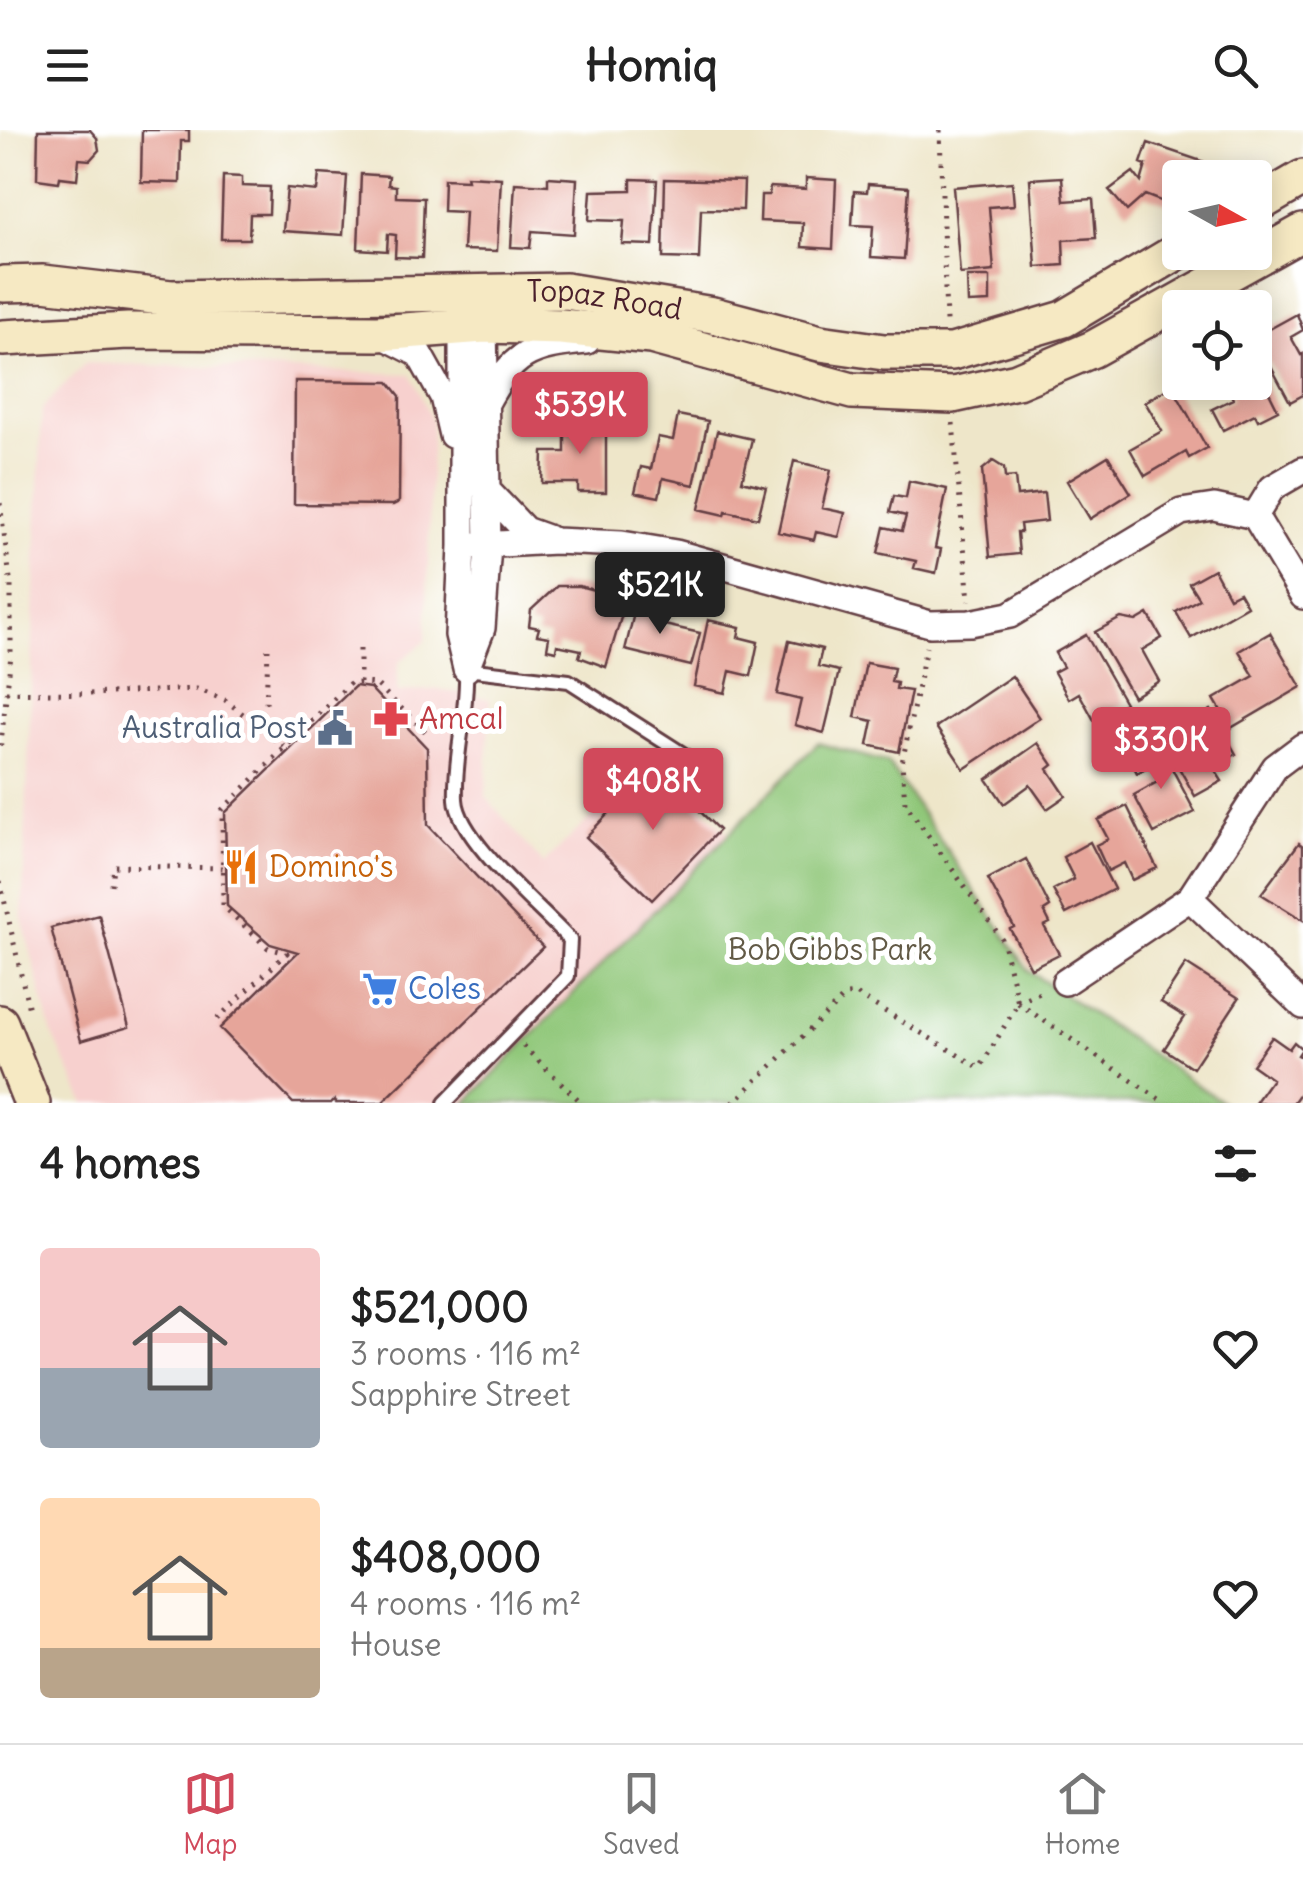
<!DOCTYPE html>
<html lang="en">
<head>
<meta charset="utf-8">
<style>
	:root { --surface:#fff; --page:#f2f2f2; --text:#222; --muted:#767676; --line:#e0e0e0; --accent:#d1495b }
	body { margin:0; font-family:Delius,sans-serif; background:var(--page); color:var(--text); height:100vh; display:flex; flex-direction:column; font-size:38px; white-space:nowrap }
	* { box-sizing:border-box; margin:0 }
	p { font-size:32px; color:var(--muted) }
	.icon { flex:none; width:55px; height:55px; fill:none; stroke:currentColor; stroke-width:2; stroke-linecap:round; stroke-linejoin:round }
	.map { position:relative; height:973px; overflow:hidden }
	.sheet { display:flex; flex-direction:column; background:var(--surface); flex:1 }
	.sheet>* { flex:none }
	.needle { width:65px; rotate:98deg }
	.buttons { position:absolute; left:1162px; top:30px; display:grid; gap:20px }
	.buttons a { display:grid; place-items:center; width:110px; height:110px; border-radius:10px; background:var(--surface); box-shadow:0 5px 25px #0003; font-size:50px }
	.price { position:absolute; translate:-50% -85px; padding:0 22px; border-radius:10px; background:var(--accent); color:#fff; font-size:32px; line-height:65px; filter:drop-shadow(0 2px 5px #0008) }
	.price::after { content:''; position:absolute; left:50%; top:60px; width:30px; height:22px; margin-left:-15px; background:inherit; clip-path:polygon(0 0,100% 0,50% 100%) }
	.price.on { background:#222; color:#fff }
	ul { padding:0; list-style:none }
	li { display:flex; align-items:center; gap:30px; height:250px; padding:0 40px }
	li span { display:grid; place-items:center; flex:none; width:280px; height:200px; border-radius:10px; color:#555 }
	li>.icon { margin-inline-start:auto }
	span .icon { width:120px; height:120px; fill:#fffc; stroke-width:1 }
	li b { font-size:42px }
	h2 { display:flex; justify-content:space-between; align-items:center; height:120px; padding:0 40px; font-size:42px }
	header { display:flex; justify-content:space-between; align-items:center; height:130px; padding:0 40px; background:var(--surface); font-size:45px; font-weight:700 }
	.dock { display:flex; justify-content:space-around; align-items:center; height:140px; border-top:2px solid var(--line); background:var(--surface); font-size:28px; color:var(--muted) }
	.dock a { display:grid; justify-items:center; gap:5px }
	.dock .on { color:var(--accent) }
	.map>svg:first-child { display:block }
	.built { fill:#f7d0ce }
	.park { fill:#90c779; stroke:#6d7352; stroke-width:2.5 }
	.building { fill:#e6a59a }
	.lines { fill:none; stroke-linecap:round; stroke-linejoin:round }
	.lane-casing { stroke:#633d43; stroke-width:18 }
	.street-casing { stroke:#633d43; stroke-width:30 }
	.secondary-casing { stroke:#633d43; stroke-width:40 }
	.path { stroke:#633d43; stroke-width:5; stroke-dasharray:2.5 8; stroke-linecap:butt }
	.lane { stroke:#fff; stroke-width:12 }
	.street { stroke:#fff; stroke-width:25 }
	.secondary { stroke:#f6e9c3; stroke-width:35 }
	.labels { text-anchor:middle; stroke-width:10; stroke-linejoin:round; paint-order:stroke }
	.street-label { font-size:30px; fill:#4a1f2b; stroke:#fff }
	.health-label { font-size:30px; fill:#be3a42; stroke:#fff; text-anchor:start }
	.service-label { font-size:30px; fill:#4e5e75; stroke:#fff; text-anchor:end }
	.food-label { font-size:30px; fill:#c56008; stroke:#fff; text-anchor:start }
	.park-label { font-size:30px; fill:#625a46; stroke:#fff }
	.shop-label { font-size:30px; fill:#366cbe; stroke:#fff; text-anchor:start }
</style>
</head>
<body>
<header><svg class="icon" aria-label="menu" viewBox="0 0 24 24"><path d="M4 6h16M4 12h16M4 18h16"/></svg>Homiq<svg class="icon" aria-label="search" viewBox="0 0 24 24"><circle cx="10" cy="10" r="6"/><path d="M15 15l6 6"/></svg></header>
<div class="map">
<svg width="1303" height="973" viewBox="0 0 1303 973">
	<rect width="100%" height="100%" fill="#fff"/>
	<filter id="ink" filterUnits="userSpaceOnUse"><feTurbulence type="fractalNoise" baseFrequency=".01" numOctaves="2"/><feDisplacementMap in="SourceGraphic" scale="20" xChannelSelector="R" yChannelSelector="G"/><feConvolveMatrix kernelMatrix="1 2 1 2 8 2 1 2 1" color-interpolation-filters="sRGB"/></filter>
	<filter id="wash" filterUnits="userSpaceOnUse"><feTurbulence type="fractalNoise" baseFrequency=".0048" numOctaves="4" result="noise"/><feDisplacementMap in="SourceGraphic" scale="40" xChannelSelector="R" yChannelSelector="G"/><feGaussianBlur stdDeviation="2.25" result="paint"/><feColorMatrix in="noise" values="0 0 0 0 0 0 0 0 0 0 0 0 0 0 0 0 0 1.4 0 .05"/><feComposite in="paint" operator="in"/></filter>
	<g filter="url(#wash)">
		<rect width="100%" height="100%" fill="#eee6c9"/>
		<path class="built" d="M 85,233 L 411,244 L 432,291 L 426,511 L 398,533 L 397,562 L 439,559 L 490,569 L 486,667 L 543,734 L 653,627 L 730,705 L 465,973 L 85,973 L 51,901 L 22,788 L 42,279 Z"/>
		<path class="park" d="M 818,613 L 888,633 L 1029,841 L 1224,973 L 466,973 Z"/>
		<g id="blocks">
			<path class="building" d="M 38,0 L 90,0 L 97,8 L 99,20 L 90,30 L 79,29 L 77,49 L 60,47 L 59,52 L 37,49 Z
				M 142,0 L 189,0 L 189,11 L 181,11 L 180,53 L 141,52 Z
				M 1148,13 L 1216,36 L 1212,48 L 1180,48 L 1180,61 L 1173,59 L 1168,74 L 1145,65 L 1127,81 L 1109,60 L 1133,42 L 1141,52 L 1146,35 L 1141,33 Z
				M 319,44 L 347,46 L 343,105 L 283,101 L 287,58 L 317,61 Z
				M 361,44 L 389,46 L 388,55 L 396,56 L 396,67 L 424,68 L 422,128 L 395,127 L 396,105 L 388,104 L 387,121 L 358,119 Z
				M 223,46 L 242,47 L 242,56 L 270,57 L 269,84 L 250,84 L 249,109 L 221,109 Z
				M 466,46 L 501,48 L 497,121 L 463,120 L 465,82 L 443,81 L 444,49 L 467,50 Z
				M 548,47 L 577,49 L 574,104 L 532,101 L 530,118 L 511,117 L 515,53 L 548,55 Z
				M 1062,47 L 1064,71 L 1093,69 L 1096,108 L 1063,110 L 1064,135 L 1036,137 L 1030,49 Z
				M 806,48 L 836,50 L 833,119 L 802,117 L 803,93 L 760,91 L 761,65 L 769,65 L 770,57 L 806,59 Z
				M 631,49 L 657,50 L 653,115 L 622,114 L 624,91 L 589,90 L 591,61 L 631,60 Z
				M 665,49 L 744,51 L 743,80 L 701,79 L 699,129 L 663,128 Z
				M 1012,52 L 1014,75 L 989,77 L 994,141 L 960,144 L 953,57 Z
				M 868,54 L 909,57 L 904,129 L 871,127 L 873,96 L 852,95 L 854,61 L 867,62 Z
				M 967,147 L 990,147 L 990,172 L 968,173 Z
				M 1297,184 L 1303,200 L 1291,207 L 1301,225 L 1303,224 L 1303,265 L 1290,272 L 1255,207 Z
				M 1255,234 L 1278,280 L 1258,290 L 1255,284 L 1223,300 L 1212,279 L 1233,269 L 1225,252 L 1255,252 Z
				M 295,251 L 389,252 L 400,266 L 399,372 L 393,375 L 294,374 Z
				M 1172,256 L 1207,318 L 1189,328 L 1186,322 L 1145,346 L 1130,319 L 1162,301 L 1145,272 Z
				M 678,285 L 708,291 L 694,355 L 663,348 L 659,367 L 635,362 L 641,337 L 651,339 L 658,307 L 673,310 Z
				M 565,289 L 606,289 L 606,362 L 578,362 L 578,353 L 542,353 L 543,322 L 565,322 Z
				M 717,301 L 752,309 L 742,351 L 766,357 L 758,388 L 726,381 L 725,385 L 699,379 Z
				M 1108,326 L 1131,363 L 1090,389 L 1067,351 Z
				M 794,331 L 831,340 L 822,378 L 845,383 L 839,407 L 816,402 L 814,410 L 778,402 Z
				M 993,331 L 1004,338 L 1005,348 L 1015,347 L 1017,366 L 1044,363 L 1047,391 L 1020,394 L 1021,402 L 1017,402 L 1019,424 L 990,427 L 982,340 Z
				M 909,351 L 947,359 L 935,418 L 941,419 L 936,443 L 914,438 L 916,431 L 878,423 L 884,397 L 902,401 L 906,386 L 890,382 L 894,366 L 906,368 Z
				M 1214,439 L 1229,467 L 1239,462 L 1247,476 L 1191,508 L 1176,482 L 1199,469 L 1189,453 Z
				M 557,456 L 579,456 L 605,463 L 606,457 L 629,461 L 606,537 L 579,527 L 581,520 L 557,515 L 556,521 L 547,519 L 549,507 L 537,505 L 539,498 L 529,496 L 531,480 Z
				M 637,471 L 664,477 L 660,494 L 700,503 L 691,536 L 625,520 Z
				M 1148,484 L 1162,508 L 1142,520 L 1159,551 L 1133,567 L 1095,502 L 1121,488 L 1136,491 Z
				M 708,490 L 740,497 L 738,507 L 758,512 L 751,546 L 730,541 L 725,563 L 694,556 Z
				M 1270,503 L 1301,557 L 1231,598 L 1214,569 L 1254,546 L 1239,521 Z
				M 1086,505 L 1125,573 L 1094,590 L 1079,563 L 1069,569 L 1054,542 L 1063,537 L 1055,523 Z
				M 789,511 L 822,519 L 818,536 L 839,541 L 824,603 L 795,595 L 801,570 L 777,564 Z
				M 866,533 L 894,538 L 891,552 L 897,553 L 896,559 L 911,561 L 899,622 L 868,615 L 873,591 L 855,587 Z
				M 1012,546 L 1040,588 L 964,639 L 936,597 Z
				M 355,556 L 370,558 L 427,618 L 428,695 L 543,817 L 382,973 L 336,973 L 334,970 L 331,973 L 293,973 L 220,898 L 298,822 L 270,814 L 227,776 L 225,683 Z
				M 1211,580 L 1236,624 L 1213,637 L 1222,651 L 1195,666 L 1170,622 L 1197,607 L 1189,593 Z
				M 1038,613 L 1053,635 L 1048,639 L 1066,666 L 1047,679 L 1030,655 L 1004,674 L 987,649 Z
				M 1159,614 L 1195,682 L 1154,703 L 1134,665 L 1161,650 L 1153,634 L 1137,643 L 1130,629 Z
				M 654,636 L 719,700 L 652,770 L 586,707 Z
				M 1127,676 L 1157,738 L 1132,750 L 1124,733 L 1108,741 L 1096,715 L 1108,709 L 1098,690 Z
				M 1090,712 L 1114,759 L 1066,784 L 1053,760 L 1074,749 L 1063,727 Z
				M 1299,713 L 1303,716 L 1303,790 L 1261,764 Z
				M 1026,729 L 1050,777 L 1044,781 L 1050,793 L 1044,796 L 1059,824 L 1031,838 L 1010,799 L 1014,797 L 988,749 Z
				M 99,785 L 129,897 L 81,911 L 51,798 Z
				M 1186,834 L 1239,868 L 1193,938 L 1164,919 L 1185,887 L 1161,872 Z
				M 1272,907 L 1289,919 L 1294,912 L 1302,919 L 1298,925 L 1303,928 L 1303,959 L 1293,973 L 1255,973 L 1272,949 L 1252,935 Z"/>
		</g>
	</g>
	<g filter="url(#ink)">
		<use href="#blocks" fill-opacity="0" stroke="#633d43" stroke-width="2.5"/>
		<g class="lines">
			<defs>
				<path id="lane" d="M 445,973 L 568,846 L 570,810 C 541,778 458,710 456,669 C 454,625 468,583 466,539 L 569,551 L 683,624"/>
				<path id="street" d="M 378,203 L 419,224 L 443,267 L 452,305
					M 485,275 C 513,223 529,216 587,211
					M 485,358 L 525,400 L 550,409
					M 1255,386 L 1272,358 L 1303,340
					M 462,416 L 555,411 L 622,414 L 676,423 L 930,494 L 970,493 L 1010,485 L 1181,382 L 1214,377 L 1255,386 L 1303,466
					M 466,539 L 482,498 L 488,416 L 484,195 L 480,183
					M 466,539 L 458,505 L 462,416 L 462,197 L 468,182
					M 1190,768 L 1303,876
					M 1065,852 L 1190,768 L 1275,637 L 1303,616"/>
				<g id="secondary">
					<path d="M 1255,76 L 1303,48"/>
					<path id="s1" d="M 4,154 L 43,153 L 171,168 L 566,161 L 713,185 L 820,213 L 884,222 L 952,222 L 1064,189 L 1180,120"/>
					<path d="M 3,208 L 128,201 L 378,203 L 484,195 L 561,197 L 651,206 L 852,261 L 953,265 L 1017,251 L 1093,219 L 1303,102"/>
					<path d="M 0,893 L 32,973"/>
				</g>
			</defs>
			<use href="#lane" class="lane-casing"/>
			<use href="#street" class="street-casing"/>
			<use href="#secondary" class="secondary-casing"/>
			<path class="path" d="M 940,0 L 946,192
				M 953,293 L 969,471
				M 0,373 L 11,456 L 11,525 L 0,621
				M 360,553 L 360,517
				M 6,562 L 88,564 L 197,559 L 225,570 L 289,620
				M 254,590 L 266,576 L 268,519
				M 0,751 L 29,880
				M 111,755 L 113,736 L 223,738
				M 1018,873 L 1165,973
				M 1018,873 L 1044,861
				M 217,889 L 287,823 L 268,818 L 223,776 L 222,680 L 351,552 L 376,554 L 427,603
				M 523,916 L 582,973
				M 733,973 L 846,865 L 856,864 L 980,938 L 1018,873 L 1002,809 L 905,673 L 902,633 L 926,517"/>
			<use href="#lane" class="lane"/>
			<use href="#street" class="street"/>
			<use href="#secondary" class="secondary"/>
		</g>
	</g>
	<defs>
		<symbol id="pharmacy-bare" viewBox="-9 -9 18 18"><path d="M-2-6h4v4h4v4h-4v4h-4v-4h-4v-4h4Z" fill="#e0444e" stroke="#fff" stroke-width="2.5" paint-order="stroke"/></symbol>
		<symbol id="civic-bare" viewBox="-9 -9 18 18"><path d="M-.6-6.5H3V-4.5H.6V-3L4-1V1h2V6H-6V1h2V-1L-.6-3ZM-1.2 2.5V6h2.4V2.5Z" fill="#5c6f8a" stroke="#fff" stroke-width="2.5" paint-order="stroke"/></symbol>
		<symbol id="restaurant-bare" viewBox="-9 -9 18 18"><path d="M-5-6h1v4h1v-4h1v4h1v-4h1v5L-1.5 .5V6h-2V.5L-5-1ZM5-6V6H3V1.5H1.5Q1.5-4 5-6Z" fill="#e8710a" stroke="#fff" stroke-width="2.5" paint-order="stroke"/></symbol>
		<symbol id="supermarket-bare" viewBox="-9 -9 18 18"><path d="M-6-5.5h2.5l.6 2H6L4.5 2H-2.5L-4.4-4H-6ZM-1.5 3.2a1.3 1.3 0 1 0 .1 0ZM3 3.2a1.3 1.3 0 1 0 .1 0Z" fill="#3f7fe0" stroke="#fff" stroke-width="2.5" paint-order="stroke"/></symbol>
	</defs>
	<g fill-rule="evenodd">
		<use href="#pharmacy-bare" x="366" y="564" width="50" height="50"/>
		<use href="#civic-bare" x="310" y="573" width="50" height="50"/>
		<use href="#restaurant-bare" x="216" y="712" width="50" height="50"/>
		<use href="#supermarket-bare" x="355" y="834" width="50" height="50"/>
	</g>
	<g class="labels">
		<g class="street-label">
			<text dy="10" stroke="none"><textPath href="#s1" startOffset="602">Topaz Road</textPath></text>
		</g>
		<g class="health-label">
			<text x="419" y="599">Amcal</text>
		</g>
		<g class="service-label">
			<text x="307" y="608">Australia Post</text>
		</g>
		<g class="food-label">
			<text x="269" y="747">Domino's</text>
		</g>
		<g class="park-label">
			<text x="830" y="830">Bob Gibbs Park</text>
		</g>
		<g class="shop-label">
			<text x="408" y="869">Coles</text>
		</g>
	</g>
</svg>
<div class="buttons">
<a><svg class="needle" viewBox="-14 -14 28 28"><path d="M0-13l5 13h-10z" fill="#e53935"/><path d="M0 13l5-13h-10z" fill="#767676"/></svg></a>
<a><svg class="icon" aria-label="locate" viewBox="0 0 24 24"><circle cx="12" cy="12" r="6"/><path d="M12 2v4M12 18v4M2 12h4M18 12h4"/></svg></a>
</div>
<b class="price" style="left:580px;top:327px">$539K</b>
<b class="price on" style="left:660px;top:507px">$521K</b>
<b class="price" style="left:1161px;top:662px">$330K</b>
<b class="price" style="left:653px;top:703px">$408K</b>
</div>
<section class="sheet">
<h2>4 homes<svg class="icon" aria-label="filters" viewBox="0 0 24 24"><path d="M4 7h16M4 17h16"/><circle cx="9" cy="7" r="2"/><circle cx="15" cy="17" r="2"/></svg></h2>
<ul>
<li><span style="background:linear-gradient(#f6c9c9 60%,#9aa5b1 0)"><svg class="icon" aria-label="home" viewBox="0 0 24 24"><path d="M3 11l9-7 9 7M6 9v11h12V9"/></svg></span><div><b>$521,000</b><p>3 rooms · 116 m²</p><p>Sapphire Street</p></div><svg class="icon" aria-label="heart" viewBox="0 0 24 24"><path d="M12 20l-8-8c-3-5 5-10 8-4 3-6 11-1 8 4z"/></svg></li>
<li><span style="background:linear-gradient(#ffd9b3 75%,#b9a48a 0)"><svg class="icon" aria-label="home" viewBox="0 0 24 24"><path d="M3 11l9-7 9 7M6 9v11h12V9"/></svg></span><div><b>$408,000</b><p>4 rooms · 116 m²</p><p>House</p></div><svg class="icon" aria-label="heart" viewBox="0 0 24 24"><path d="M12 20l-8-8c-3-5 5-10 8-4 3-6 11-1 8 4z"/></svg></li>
</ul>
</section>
<nav class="dock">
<a class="on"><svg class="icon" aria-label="map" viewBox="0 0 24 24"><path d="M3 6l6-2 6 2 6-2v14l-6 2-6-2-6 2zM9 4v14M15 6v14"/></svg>Map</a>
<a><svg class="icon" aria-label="saved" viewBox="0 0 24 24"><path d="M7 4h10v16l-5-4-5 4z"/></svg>Saved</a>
<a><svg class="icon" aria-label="home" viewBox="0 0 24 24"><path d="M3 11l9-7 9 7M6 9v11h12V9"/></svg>Home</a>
</nav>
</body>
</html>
